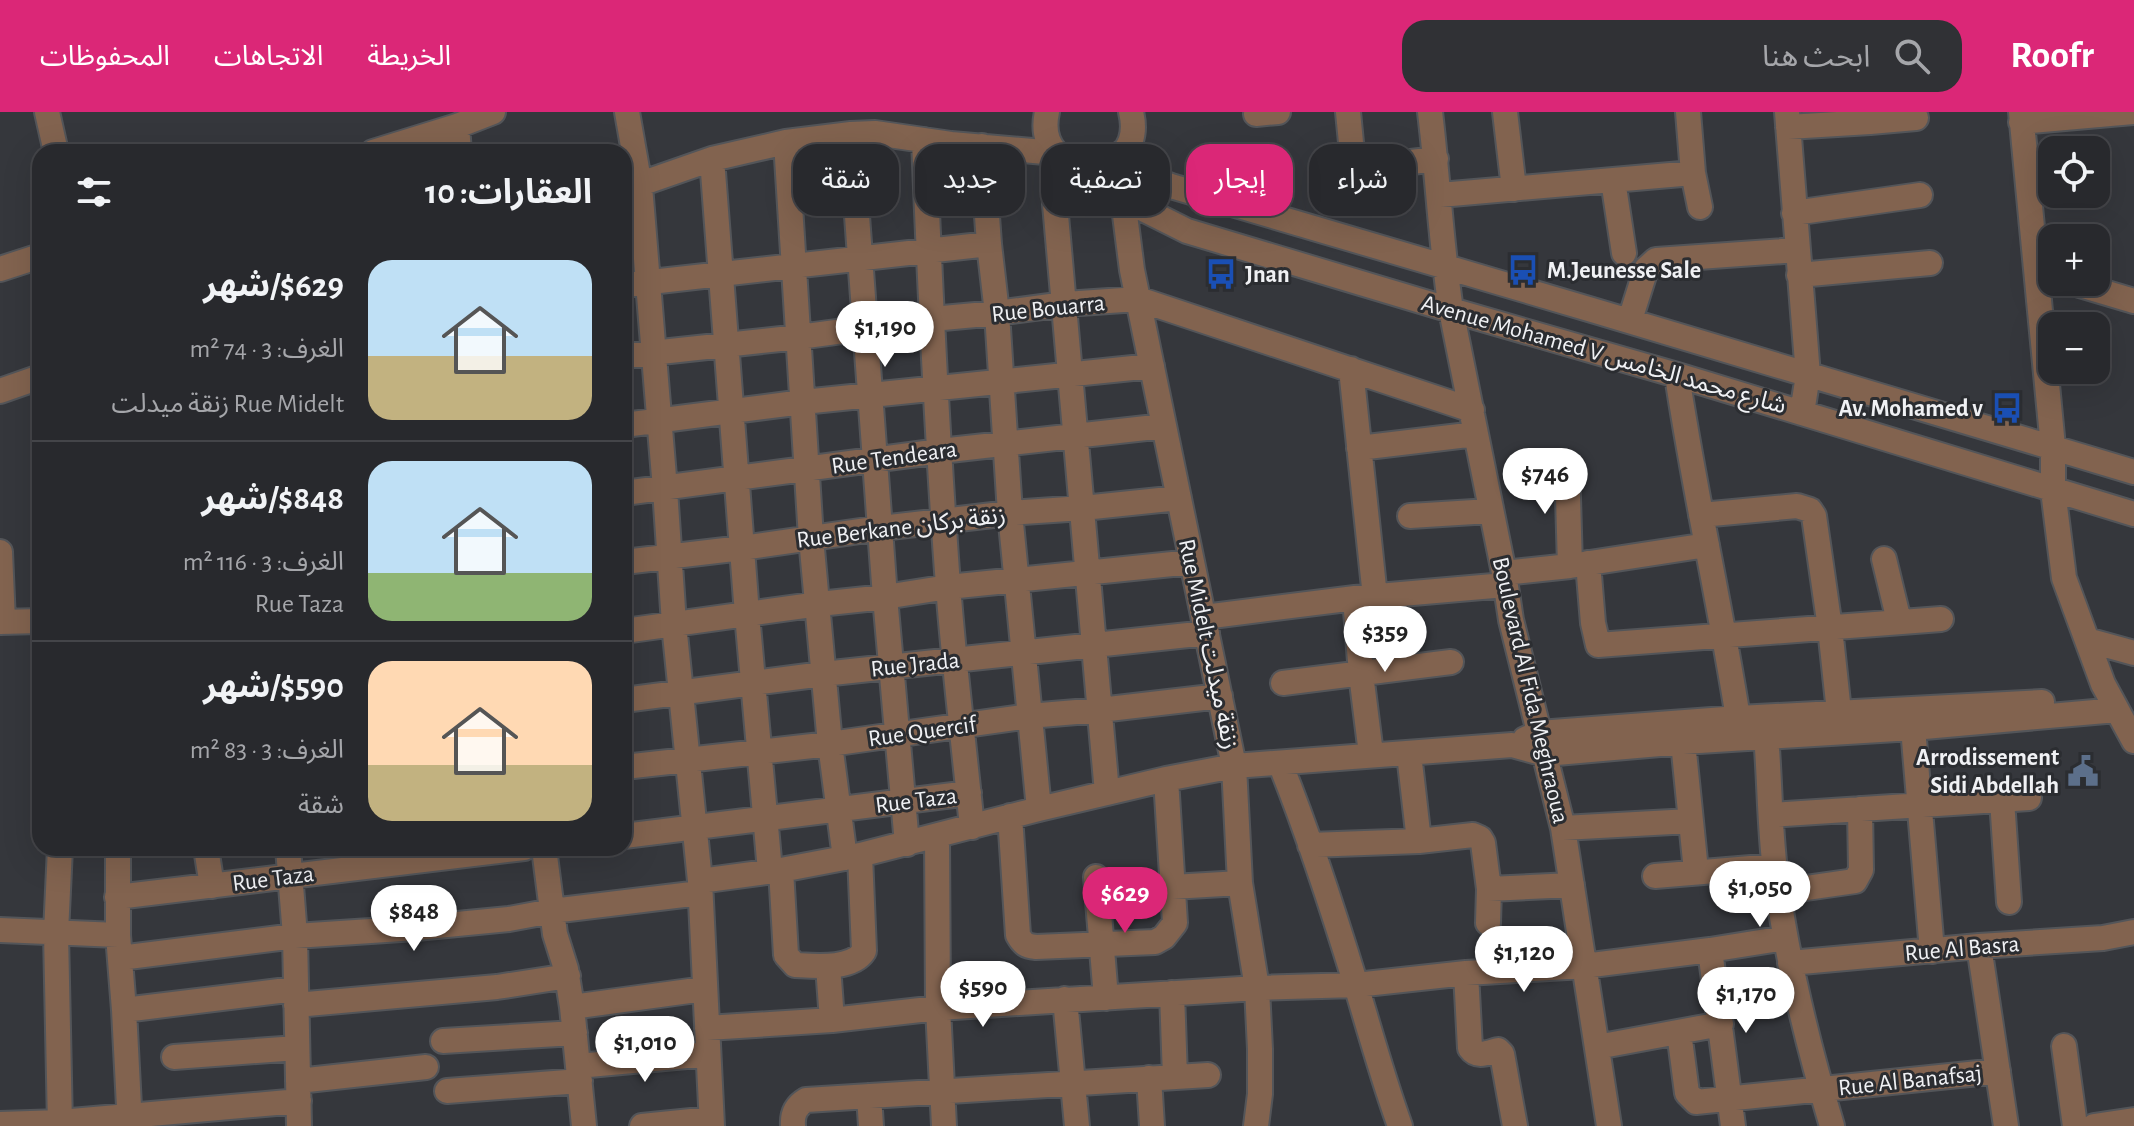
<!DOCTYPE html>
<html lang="ar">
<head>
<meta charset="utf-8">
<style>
	:root { --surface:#28292d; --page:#303135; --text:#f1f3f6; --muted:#a5a6aa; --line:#444549; --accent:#db2777 }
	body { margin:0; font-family:"Alegreya Sans","Noto Sans Arabic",sans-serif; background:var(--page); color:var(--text); direction:rtl; height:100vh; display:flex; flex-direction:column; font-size:30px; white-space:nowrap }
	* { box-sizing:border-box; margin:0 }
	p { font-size:26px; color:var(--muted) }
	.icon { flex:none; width:44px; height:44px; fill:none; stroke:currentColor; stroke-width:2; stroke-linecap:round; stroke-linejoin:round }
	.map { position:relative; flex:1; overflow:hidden; direction:ltr }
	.side { position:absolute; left:32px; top:32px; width:600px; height:712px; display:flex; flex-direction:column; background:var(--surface); border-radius:24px; box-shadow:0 8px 32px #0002,0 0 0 2px var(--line); direction:rtl }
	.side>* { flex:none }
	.banner { position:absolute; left:656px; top:32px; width:760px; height:72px; direction:rtl; display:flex; gap:16px }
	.fabs { position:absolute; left:2038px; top:24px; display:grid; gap:16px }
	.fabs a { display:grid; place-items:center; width:72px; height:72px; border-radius:16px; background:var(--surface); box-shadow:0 8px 32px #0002,0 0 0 2px var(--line); font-size:40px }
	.price { position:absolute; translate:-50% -68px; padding:0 18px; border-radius:28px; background:#fff; color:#222; font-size:26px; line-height:52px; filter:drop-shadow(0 2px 4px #0008) }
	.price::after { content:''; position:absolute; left:50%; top:48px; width:24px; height:18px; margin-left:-12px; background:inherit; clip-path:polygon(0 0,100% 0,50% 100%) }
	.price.on { background:var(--accent); color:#fff }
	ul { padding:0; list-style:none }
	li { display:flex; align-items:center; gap:24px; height:200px; padding:0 40px }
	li+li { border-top:2px solid var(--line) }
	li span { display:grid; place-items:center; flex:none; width:224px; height:160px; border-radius:24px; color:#555 }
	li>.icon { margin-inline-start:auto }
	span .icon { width:96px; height:96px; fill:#fffc; stroke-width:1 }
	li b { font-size:34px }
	h2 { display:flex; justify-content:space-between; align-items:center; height:96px; padding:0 40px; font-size:34px }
	.chip { padding:0 28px; border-radius:24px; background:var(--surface); box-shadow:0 8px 32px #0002,0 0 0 2px var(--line); font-size:28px; line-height:72px }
	.chip.on { background:var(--accent); color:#fff }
	header { display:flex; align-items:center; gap:48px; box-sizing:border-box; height:112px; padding:0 40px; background:var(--accent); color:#fff }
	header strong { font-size:38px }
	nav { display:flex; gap:44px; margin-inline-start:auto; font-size:28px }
	.search { width:560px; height:72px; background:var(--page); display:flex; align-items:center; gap:20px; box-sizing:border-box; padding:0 28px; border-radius:24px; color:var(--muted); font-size:30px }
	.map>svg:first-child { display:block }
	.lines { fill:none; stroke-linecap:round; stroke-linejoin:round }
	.minor-casing { stroke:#535559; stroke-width:28 }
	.minor { stroke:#82634f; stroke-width:24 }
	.labels { text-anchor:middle; stroke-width:6; stroke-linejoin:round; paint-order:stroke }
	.poi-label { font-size:24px; font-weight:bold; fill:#f0f1f4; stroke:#2b2d31; text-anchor:start }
	.street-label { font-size:24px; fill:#f0f1f4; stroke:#2b2d31 }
</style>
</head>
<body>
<header>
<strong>Roofr</strong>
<div class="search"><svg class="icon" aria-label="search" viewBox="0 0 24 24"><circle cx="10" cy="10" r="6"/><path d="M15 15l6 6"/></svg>ابحث هنا</div>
<nav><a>الخريطة</a><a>الاتجاهات</a><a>المحفوظات</a></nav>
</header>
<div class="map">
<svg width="2134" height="1014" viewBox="0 0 2134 1014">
	<rect width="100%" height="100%" fill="#35373c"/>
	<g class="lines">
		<defs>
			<path id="minor" d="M 47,0 L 56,40
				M 627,0 L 640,74 L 665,377 L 674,512 L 700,769 L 712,1014
				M 1047,0 C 1031,72 1149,73 1131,0
				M 1348,0 L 1353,51 L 1361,56 L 1436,47
				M 1430,0 C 1438,66 1441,133 1451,198 L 1504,461 L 1511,508 L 1563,716 L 1609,1014
				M 1505,0 L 1514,77
				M 1688,0 L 1693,61 L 1700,95
				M 1787,0 L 1808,263 L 1802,301
				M 2021,0 L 2053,335 L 2053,378 L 2064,466 L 2103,572 L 2134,629
				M 1256,2 L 1278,0
				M 2021,10 L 2134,0
				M 457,14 L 459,40
				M 1788,15 L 1870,10 L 1916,6
				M 851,22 L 885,485 L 907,732
				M 924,28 C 930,176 937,325 948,473 C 954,554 964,634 972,715
				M 786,30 L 811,426 L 830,632 L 845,746
				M 982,34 L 989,132 L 997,201 L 1010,401 L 1039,697
				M 373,40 L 457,14 L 493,0
				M 1123,40 C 1137,60 1149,66 1171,74 C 1492,169 1814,262 2134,360
				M 712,47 L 747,502 L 770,759
				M 1069,50 L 1055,92 L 1107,681
				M 1087,56 L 1123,87 L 1187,119 L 1451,198 L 1677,263 L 2134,402
				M 1613,68 L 1624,141
				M 626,77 L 712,47 L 786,30 L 851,22 L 875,21 L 951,32 L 1056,41
				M 1127,77 L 1123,87 L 1132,158 L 1234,654 L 1240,771 L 1257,876 L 1260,937 L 1260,982 L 1256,1014
				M 1440,83 L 1693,61
				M 1794,101 L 1920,83
				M 0,157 L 40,144
				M 1799,163 L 1930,151
				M 2070,170 L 2134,189
				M 624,173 L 989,132
				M 1630,208 L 1646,157 L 1656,148 L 1797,138
				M 624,244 L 799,225 L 932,207 L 997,201 L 1065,192 L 1138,187 L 1472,298
				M 1351,257 L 1375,485
				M 1677,263 C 1694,378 1720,491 1738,606
				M 0,279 L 40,265
				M 624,313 L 803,290 L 1152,254
				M 1359,336 L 1476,322
				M 1567,351 L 1570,454
				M 624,381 L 940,339 L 1164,314
				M 1701,403 L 1797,394 L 1810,398 L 1814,404 L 1830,516 L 1839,600
				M 1410,404 L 1490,399
				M 0,440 L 3,510
				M 1884,447 L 1899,509
				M 624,450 L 742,436 L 881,416 L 1010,401 L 1083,396 L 1179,386
				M 1588,451 L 1593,511 L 1598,533 L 1941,507
				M 1504,461 L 1570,454 L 1707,433
				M 1355,486 L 1361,562 L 1371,642
				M 1204,505 L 1355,486 L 1505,473
				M 0,510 L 40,509
				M 624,519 L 819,492 L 885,485 L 948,475 L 1192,450
				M 2087,528 L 2134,541
				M 1283,571 L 1451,550
				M 624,588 L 823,562 L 1207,521
				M 1765,612 C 1770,661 1769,710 1775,758 C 1786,845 1807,930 1832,1014
				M 1913,616 L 1932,839
				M 1525,627 L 1539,621 L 1738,606 L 2042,590
				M 1683,630 L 1696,759
				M 1409,642 L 1419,729
				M 1280,651 C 1309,723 1333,798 1356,873 C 1370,920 1383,967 1400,1014
				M 624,655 L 830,632 L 1029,604 L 1100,598 L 1220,584
				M 2002,688 L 2009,790
				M 1771,703 L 2029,686
				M 1010,704 L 1018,823 C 1023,832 1026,834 1036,835 L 1155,830 L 1164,825 L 1175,811 L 1166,667
				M 1563,716 L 1690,709
				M 624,724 L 969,681
				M 937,724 L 938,896 L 944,1014
				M 1310,733 L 1419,729 L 1473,723 L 1480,726 L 1483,731 L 1489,777 L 1488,811
				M 60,736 L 56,821 L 60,1014
				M 118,736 L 118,823 L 124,898 L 130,1014
				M 206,736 L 212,774
				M 288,736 L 295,824 L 299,1014
				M 544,736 L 555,822 L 566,857 L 572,895 L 584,1014
				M 781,758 L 786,843 L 795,853 C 815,854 852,858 864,839 L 860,743
				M 1655,764 L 1775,754
				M 1096,765 L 1106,886
				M 700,769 L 781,758 L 860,743 L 1039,697 L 1166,667 L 1234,654 L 1512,633 L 1545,642 L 1683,630 L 1913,616 L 2117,598
				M 1172,775 L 1240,771
				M 1489,777 L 1572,773
				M 1778,780 L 1855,769 L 1861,758 L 1860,697
				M 117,785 L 524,736
				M 0,818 L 118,823
				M 1979,834 L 2006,1014
				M 1710,838 L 1733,1014
				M 120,846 L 295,824 L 416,816 L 509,807 L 552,799 L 700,781
				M 1790,851 L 1979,834 L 2103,826 L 2134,820
				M 828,854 L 832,908
				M 1466,861 L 1470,936 C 1477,946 1487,941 1498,938 L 1502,942 L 1515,1014
				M 1172,881 L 1175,965
				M 1065,887 L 1077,1014
				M 296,893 L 497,875 L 568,864
				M 572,895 L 704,877
				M 124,898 L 295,877
				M 707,916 L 832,908 L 938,896 L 1257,876 L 1356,873 L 1466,861 L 1584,854 L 1710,838 L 1785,826
				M 1679,920 L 1687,981 L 1696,990 L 1998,959
				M 443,929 L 575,921
				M 2064,934 L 2075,1014
				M 1597,935 L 1721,912
				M 174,945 L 297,936
				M 578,954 L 708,942
				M 1149,966 L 1152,1014
				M 298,969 L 426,955
				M 447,979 L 580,969
				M 869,984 L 871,1014
				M 0,1012 L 60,1010 L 299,989
				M 642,1014 L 711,1007
				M 793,1014 C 792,1002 796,994 806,988 L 1208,963
				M 2094,1014 L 2134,1008"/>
		</defs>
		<use href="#minor" class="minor-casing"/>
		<use href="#minor" class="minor"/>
	</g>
	<defs>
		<symbol id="bus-bare" viewBox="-9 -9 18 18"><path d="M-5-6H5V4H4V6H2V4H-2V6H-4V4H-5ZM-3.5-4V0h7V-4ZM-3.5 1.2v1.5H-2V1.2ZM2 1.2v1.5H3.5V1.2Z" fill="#1a4fb4" stroke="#2b2d31" stroke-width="2.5" paint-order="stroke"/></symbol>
		<symbol id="civic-bare" viewBox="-9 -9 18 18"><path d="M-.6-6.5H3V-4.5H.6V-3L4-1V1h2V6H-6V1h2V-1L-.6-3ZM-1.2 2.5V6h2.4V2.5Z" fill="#5c6f8a" stroke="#2b2d31" stroke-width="2.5" paint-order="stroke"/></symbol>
	</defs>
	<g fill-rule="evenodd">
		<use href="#bus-bare" x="1501" y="136" width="44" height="44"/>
		<use href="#bus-bare" x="1199" y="140" width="44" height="44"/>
		<use href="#bus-bare" x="1985" y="274" width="44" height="44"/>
		<use href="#civic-bare" x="2061" y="637" width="44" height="44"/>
	</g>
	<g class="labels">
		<g class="poi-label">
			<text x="1547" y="166">M.Jeunesse Sale</text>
			<text x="1245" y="170">Jnan</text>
			<text x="1983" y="304" text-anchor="end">Av. Mohamed v</text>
			<text x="2059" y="653" text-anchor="end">Arrodissement<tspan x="2059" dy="28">Sidi Abdellah</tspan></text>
		</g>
		<g class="street-label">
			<text transform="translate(1048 196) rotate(-6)" y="8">Rue Bouarra</text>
			<text transform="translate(1604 242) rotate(16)" y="8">Avenue Mohamed V شارع محمد الخامس</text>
			<text transform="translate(894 345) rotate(-8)" y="8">Rue Tendeara</text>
			<text transform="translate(901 415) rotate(-7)" y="8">Rue Berkane زنقة بركان</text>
			<text transform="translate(1209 532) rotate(78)" y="8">Rue Midelt زنقة ميدلت</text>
			<text transform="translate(915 552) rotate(-6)" y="8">Rue Jrada</text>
			<text transform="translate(1531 578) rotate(77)" y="8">Boulevard Al Fida Meghraoua</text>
			<text transform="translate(922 619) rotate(-8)" y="8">Rue Quercif</text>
			<text transform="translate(916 688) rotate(-7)" y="8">Rue Taza</text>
			<text transform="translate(273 766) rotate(-7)" y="8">Rue Taza</text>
			<text transform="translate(1962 836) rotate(-5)" y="8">Rue Al Basra</text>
			<text transform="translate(1910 968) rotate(-6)" y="8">Rue Al Banafsaj</text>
		</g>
	</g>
</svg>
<div class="fabs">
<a><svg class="icon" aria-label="locate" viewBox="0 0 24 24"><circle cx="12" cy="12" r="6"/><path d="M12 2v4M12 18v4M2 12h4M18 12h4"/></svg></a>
<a>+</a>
<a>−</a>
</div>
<b class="price" style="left:885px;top:257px">$1,190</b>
<b class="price" style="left:1545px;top:404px">$746</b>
<b class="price" style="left:1385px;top:562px">$359</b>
<b class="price" style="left:1760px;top:817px">$1,050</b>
<b class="price on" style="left:1125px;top:823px">$629</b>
<b class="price" style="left:414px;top:841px">$848</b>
<b class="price" style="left:1524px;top:882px">$1,120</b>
<b class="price" style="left:983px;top:917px">$590</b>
<b class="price" style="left:1746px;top:923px">$1,170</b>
<b class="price" style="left:645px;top:972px">$1,010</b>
<div class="banner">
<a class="chip">شراء</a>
<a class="chip on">إيجار</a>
<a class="chip">تصفية</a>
<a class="chip">جديد</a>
<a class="chip">شقة</a>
</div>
<section class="side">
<h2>العقارات: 10<svg class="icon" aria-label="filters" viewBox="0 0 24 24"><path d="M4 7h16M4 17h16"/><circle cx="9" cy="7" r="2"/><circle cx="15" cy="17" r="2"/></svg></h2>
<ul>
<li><span style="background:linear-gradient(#bfe0f5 60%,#c2b280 0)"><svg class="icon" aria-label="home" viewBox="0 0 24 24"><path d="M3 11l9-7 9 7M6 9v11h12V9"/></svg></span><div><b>$629/شهر</b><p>الغرف: 3 · 74 m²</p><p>Rue Midelt زنقة ميدلت</p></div></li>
<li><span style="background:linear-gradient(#bfe0f5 70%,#8fb573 0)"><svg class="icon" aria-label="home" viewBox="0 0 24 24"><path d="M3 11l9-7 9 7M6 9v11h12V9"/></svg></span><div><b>$848/شهر</b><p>الغرف: 3 · 116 m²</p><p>Rue Taza</p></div></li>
<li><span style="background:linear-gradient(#ffd9b3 65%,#c2b280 0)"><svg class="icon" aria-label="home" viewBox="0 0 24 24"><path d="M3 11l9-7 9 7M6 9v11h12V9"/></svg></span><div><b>$590/شهر</b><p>الغرف: 3 · 83 m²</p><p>شقة</p></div></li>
</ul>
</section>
</div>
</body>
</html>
